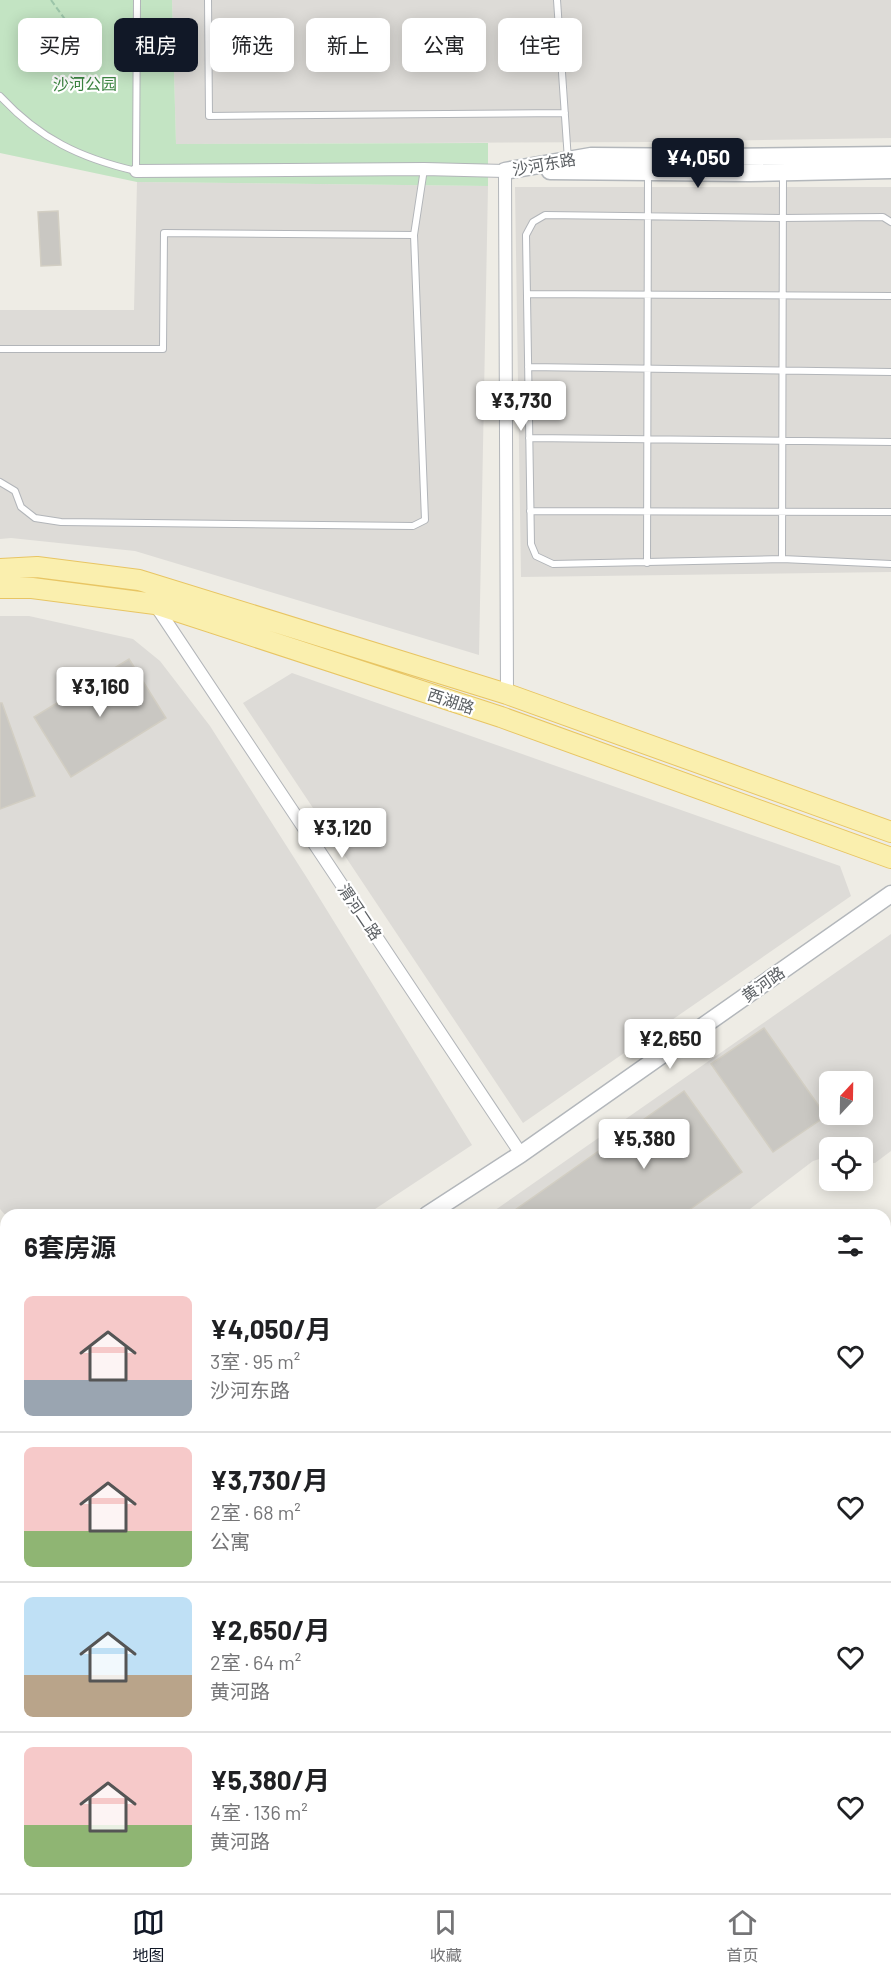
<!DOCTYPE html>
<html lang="zh">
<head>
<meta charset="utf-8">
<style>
	:root { --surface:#fff; --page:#f2f2f2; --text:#202124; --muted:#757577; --line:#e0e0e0; --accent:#111827 }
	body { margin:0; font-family:Barlow,"Noto Sans SC",sans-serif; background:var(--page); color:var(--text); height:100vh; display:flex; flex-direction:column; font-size:22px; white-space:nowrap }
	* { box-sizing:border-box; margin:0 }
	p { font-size:20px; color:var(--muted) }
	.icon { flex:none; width:33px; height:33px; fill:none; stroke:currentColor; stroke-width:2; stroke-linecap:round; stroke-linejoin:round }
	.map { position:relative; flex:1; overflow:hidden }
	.side { position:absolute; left:0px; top:1209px; width:891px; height:684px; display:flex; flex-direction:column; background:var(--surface); border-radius:18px 18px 0 0; box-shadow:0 3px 15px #0003 }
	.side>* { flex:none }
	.banner { position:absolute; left:18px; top:18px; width:855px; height:54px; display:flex; gap:12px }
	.needle { width:39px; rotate:22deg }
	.controls { position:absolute; left:819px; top:1071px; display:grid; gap:12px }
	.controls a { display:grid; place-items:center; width:54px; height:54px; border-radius:9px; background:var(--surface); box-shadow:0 3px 15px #0003; font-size:30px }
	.price { position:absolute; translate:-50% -51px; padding:0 14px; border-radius:6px; background:#fff; color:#222; font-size:20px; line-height:39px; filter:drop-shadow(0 2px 3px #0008) }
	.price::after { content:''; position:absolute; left:50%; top:36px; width:18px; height:14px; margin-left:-9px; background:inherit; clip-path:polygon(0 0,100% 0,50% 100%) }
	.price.on { background:var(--accent); color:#fff }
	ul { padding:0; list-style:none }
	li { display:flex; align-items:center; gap:18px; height:150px; padding:0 24px }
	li+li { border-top:2px solid var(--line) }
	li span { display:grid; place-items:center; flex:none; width:168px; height:120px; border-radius:9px; color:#555 }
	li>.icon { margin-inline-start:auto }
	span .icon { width:72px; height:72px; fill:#fffc; stroke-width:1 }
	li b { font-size:26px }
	h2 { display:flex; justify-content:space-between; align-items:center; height:72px; padding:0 24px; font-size:26px }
	.chip { padding:0 21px; border-radius:9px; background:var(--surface); box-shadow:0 3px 15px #0003; font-size:21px; line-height:54px }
	.chip.on { background:var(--accent); color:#fff }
	.tab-bar { display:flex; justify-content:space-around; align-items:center; height:84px; border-top:2px solid var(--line); background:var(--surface); font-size:16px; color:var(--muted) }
	.tab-bar a { display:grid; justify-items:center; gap:3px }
	.tab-bar .on { color:var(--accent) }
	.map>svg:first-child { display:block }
	.industrial { fill:#dddbd7; fill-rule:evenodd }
	.education { fill:#dedbd3 }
	.green { fill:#c3e4c3 }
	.building { fill:#c9c7c2; stroke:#d2cec3; stroke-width:1.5 }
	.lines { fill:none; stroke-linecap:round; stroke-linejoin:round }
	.service-casing { stroke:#b2b5b9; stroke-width:8 }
	.minor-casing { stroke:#b2b5b9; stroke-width:14 }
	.tertiary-casing { stroke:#b2b5b9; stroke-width:17 }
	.secondary-casing { stroke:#b3b7bb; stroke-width:19 }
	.primary-casing { stroke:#e8c563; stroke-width:22 }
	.path { stroke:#9cc5a9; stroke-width:2; stroke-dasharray:6 3; stroke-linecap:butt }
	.service { stroke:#fff; stroke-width:6 }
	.minor { stroke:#fff; stroke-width:12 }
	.tertiary { stroke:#fff; stroke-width:15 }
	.secondary { stroke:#fff; stroke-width:16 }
	.primary { stroke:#faefae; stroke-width:20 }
	.labels { text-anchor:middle; stroke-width:4.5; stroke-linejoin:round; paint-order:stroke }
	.park-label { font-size:16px; fill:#3b8440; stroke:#fff }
	.street-label { font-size:16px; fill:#5c6064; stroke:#fff }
</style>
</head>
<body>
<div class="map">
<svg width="891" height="1893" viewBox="0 0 891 1893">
	<rect width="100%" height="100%" fill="#eeece5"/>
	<path class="industrial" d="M 172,0 L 891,0 L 891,138 L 648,142 L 176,144 Z
		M 137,182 L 488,186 L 479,655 L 135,551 L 11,538 L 0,539 L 0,310 L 134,310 Z
		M 515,187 L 891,187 L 891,572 L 521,577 Z
		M 0,616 L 29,616 L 133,639 L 160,661 L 210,726 L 307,878 L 472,1145 L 366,1215 L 6,1216 L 0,1209 Z
		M 292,673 L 840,866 L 851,896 L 523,1123 L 243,703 Z
		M 891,934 L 891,1151 L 875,1163 L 863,1163 L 862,1148 L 830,1148 L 829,1156 L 813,1161 L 742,1215 L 488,1215 ZM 830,1082 L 862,1082 L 862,1114 L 830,1114 Z
		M 891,1819 L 891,1893 L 856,1893 L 859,1887 L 885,1887 L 885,1832 Z"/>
	<path class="education" d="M 0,1797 L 6,1834 L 6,1887 L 35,1887 L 39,1893 L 0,1893 Z"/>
	<path class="green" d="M 0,0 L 172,0 L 176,144 L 488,143 L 488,186 L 137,182 L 0,153 Z"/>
	<path class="building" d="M 58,211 L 61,265 L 41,266 L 38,212 Z
		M 129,659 L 166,718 L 71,777 L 34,717 Z
		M 0,703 L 2,703 L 35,796 L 0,809 Z
		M 764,1028 L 826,1116 L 773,1152 L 711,1064 Z
		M 684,1091 L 742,1172 L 682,1215 L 508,1215 Z"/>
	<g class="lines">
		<defs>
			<path id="service" d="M 208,0 L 209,116 L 565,113
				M 557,0 L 568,160
				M 0,96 C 40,139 80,158 136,171 L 137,0
				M 891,222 L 883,217 L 783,218 L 545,215 L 533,222 L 526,235 L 531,544 L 536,556 L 553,564 L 782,559 L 891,564
				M 527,294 L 891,296
				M 0,349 L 163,349 L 164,233 L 414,235 L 424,169
				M 528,367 L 891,372
				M 529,438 L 891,442
				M 0,482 L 15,491 L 21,507 L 35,518 L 61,522 L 413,526 L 425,520 L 414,235
				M 530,511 L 891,512
				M 782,559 L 783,172
				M 647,563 L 648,173
				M 0,1269 L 6,1264
				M 0,1662 L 6,1658
				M 0,1721 L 6,1724
				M 169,1887 L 183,1893
				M 374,1887 L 389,1893
				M 291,1893 L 293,1887
				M 502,1893 L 505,1887"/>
			<path id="minor" d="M 136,171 L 424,169 L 505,171 L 507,694
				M 154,603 L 521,1154"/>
			<path id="tertiary" d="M 0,1252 L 6,1259"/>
			<path id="secondary" d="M 505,171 L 591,156 L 718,157 L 891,155
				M 550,171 L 750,173 L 891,170
				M 427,1215 L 521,1154 L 891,894
				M 0,1497 L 6,1493"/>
			<path id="primary" d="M 0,569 L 37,567 L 139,580 L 507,694 L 891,832
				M 0,588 L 32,588 L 155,604 L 501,717 L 891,858"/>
		</defs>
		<use href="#service" class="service-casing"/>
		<use href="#minor" class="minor-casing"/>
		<use href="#tertiary" class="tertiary-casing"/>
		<use href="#secondary" class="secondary-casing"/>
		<use href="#primary" class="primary-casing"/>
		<path class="path" d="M 51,0 L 72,29 L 96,40"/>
		<use href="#service" class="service"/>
		<use href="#minor" class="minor"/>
		<use href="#tertiary" class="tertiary"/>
		<use href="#secondary" class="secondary"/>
		<use href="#primary" class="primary"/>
	</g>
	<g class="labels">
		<g class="park-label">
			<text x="85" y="90">沙河公园</text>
		</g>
		<g class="street-label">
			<text transform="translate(544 164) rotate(-10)" y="6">沙河东路</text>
			<text transform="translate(451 701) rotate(18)" y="6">西湖路</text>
			<text transform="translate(360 912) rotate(56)" y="6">渭河二路</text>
			<text transform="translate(763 984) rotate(-35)" y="6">黄河路</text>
		</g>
	</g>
</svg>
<div class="controls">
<a><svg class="needle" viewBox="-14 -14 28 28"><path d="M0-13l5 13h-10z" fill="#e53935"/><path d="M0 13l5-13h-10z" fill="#757577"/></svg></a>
<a><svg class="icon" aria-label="locate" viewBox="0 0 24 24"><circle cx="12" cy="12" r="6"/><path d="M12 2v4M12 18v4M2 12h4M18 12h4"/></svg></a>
</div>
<b class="price on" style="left:698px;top:189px">¥4,050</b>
<b class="price" style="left:521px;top:432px">¥3,730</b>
<b class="price" style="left:100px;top:718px">¥3,160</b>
<b class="price" style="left:342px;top:859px">¥3,120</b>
<b class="price" style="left:670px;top:1070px">¥2,650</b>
<b class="price" style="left:644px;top:1170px">¥5,380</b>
<div class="banner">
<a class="chip">买房</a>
<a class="chip on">租房</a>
<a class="chip">筛选</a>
<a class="chip">新上</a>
<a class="chip">公寓</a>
<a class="chip">住宅</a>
</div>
<section class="side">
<h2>6套房源<svg class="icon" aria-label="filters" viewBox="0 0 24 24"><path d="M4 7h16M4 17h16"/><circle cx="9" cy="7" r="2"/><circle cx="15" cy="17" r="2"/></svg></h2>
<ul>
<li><span style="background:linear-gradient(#f6c9c9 70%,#9aa5b1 0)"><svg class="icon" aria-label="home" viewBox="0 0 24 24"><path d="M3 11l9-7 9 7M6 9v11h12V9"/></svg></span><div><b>¥4,050/月</b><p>3室 · 95 m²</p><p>沙河东路</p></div><svg class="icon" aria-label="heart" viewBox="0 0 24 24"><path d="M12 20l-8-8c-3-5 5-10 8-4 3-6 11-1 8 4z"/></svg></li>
<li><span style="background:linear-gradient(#f6c9c9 70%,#8fb573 0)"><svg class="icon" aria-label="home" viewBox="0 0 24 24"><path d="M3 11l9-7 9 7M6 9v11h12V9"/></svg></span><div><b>¥3,730/月</b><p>2室 · 68 m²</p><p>公寓</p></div><svg class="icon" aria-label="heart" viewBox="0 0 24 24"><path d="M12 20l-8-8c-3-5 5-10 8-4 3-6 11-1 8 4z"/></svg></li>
<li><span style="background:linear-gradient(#bfe0f5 65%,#b9a48a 0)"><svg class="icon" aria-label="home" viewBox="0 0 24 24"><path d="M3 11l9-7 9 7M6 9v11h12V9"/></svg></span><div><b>¥2,650/月</b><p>2室 · 64 m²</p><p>黄河路</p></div><svg class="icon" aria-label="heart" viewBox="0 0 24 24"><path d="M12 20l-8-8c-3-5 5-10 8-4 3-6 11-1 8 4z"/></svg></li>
<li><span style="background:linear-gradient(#f6c9c9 65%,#8fb573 0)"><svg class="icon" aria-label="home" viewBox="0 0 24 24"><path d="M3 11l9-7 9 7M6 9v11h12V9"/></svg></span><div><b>¥5,380/月</b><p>4室 · 136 m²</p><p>黄河路</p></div><svg class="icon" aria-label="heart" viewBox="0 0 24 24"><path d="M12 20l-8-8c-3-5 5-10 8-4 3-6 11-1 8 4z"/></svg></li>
</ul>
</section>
</div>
<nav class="tab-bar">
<a class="on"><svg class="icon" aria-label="map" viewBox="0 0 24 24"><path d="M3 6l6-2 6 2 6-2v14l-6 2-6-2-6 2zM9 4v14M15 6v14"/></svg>地图</a>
<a><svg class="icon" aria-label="saved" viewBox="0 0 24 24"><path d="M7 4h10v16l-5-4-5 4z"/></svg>收藏</a>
<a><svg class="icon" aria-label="home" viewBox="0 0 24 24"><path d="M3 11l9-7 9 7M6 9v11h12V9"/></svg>首页</a>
</nav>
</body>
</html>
